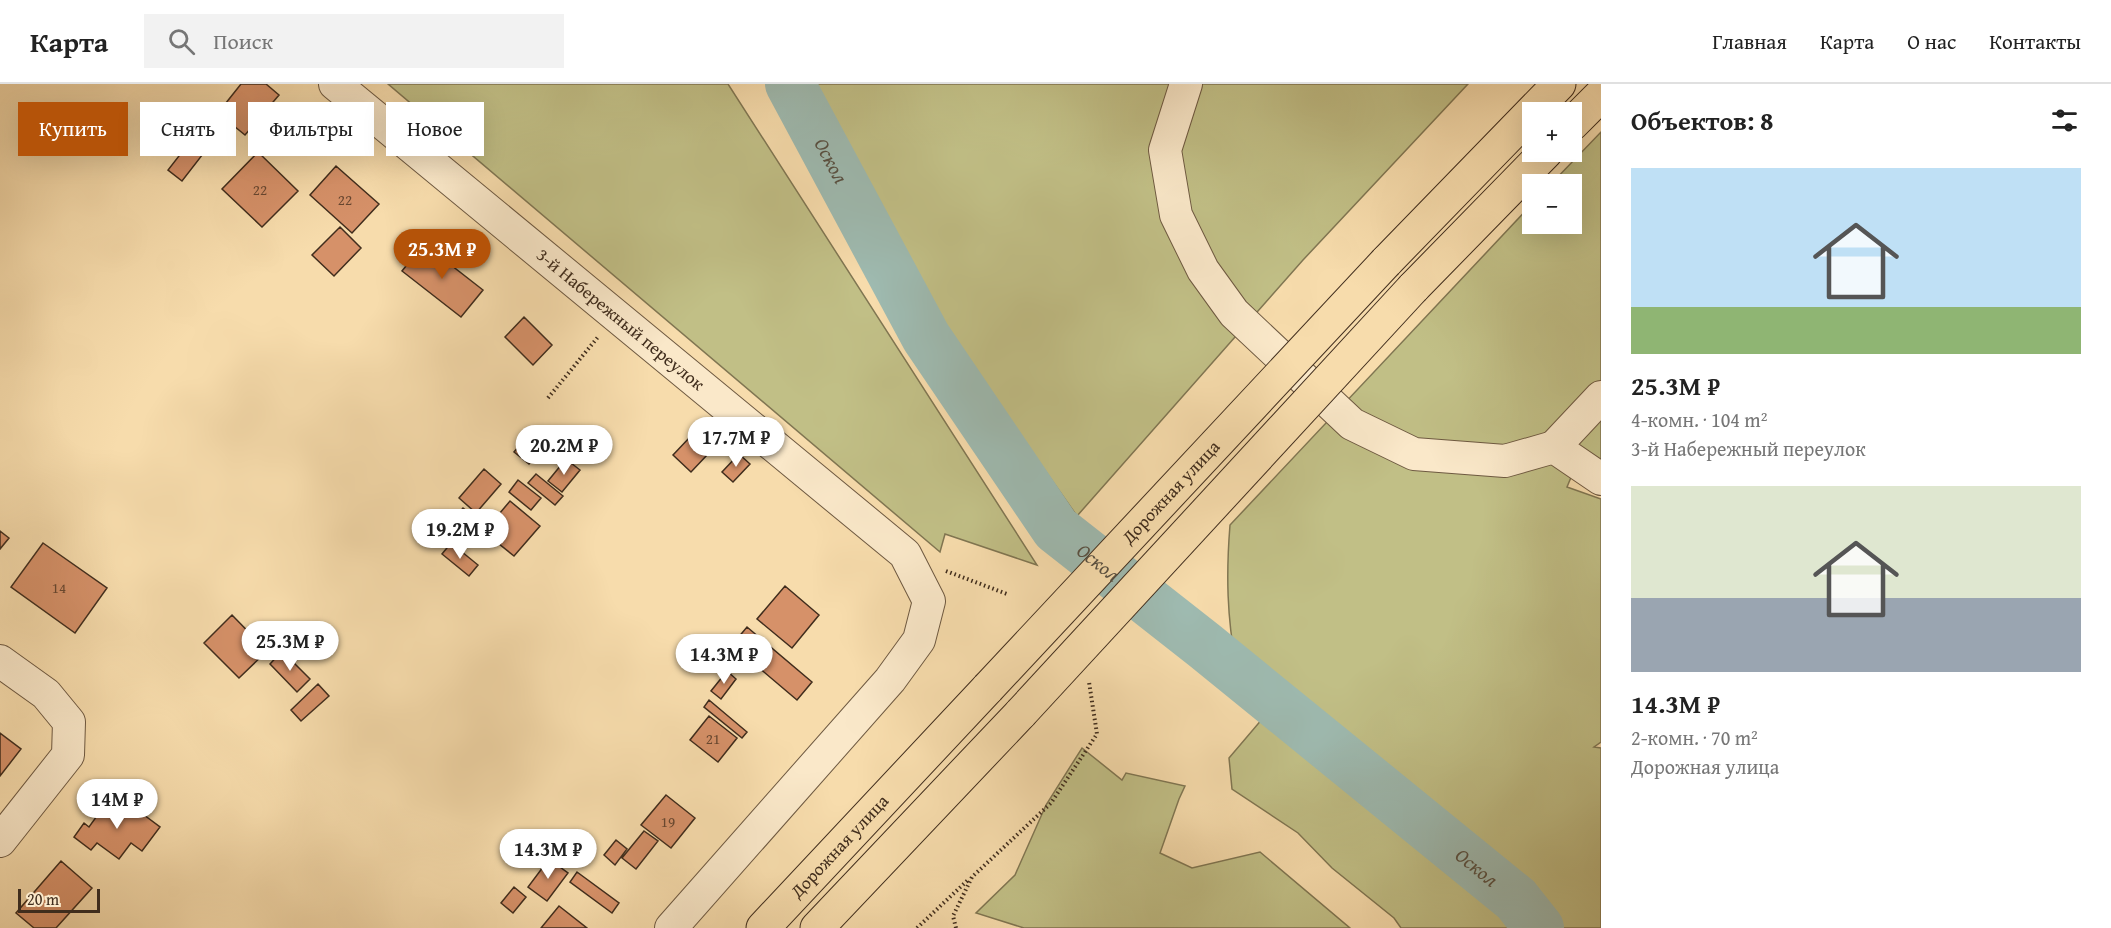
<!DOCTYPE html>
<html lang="ru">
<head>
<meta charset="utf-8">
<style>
	:root { --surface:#fff; --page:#f2f2f2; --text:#222; --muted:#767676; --line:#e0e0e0; --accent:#b45309 }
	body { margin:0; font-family:"Gentium Book Plus",serif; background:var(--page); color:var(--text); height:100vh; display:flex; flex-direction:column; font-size:22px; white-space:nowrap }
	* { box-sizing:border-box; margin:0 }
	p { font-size:20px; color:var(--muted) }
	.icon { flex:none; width:33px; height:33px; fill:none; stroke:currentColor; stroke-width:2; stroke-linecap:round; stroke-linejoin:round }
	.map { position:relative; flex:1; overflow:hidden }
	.sheet { display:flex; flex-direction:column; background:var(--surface); width:510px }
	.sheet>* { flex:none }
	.banner { position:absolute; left:18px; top:18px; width:570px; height:54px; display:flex; gap:12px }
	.controls { position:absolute; left:1522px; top:18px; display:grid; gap:12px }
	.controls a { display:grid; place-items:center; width:60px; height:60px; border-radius:0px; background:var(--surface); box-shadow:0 6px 24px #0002; font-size:30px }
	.scale { position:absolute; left:18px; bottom:15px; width:82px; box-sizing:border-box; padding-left:6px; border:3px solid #402d1d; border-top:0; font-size:16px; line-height:21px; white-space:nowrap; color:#402d1d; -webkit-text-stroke:4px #fae8c9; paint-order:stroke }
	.price { position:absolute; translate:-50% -51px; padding:0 14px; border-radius:21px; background:#fff; color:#222; font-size:20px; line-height:39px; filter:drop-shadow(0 2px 3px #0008) }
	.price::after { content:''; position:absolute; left:50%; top:36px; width:18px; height:14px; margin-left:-9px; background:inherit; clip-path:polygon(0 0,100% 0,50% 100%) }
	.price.selected { background:var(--accent); color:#fff }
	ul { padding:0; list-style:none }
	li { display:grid; align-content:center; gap:12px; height:318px; padding:0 30px }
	li span { display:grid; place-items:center; height:186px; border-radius:0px; color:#555 }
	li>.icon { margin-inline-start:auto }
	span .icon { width:108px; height:108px; fill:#fffc; stroke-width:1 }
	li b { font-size:26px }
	h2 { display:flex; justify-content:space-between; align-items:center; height:72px; padding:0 30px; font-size:26px }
	.pill { padding:0 21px; border-radius:0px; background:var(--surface); box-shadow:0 6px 24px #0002; font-size:21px; line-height:54px }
	.pill.selected { background:var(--accent); color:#fff }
	header { display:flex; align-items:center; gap:36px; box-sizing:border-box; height:84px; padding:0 30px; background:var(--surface); border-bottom:2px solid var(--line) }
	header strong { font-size:28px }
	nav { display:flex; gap:33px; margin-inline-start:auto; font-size:21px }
	.search { width:420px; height:54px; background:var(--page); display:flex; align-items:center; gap:15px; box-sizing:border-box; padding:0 21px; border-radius:0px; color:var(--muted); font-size:22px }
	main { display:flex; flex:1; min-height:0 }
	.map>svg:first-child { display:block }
	.green { fill:#c1bf86; stroke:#807652; stroke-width:1.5 }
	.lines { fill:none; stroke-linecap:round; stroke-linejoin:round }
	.river { stroke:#9ebab0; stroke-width:50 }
	.building { fill:#d69169; stroke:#402d1d; stroke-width:1.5 }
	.minor-casing { stroke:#6e5941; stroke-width:34 }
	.major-casing { stroke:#402d1d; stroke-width:35 }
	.path { stroke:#402d1d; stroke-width:4; stroke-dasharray:1.5 3; stroke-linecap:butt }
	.minor { stroke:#fae8c9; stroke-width:32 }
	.major { stroke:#f7dcac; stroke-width:33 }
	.major-bridge-casing { stroke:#402d1d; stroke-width:35; stroke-linecap:butt }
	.major-bridge { stroke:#f7dcac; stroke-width:33 }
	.labels { text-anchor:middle; stroke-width:4.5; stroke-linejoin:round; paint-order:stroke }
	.number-label { font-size:15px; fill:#664630 }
	.street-label { font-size:18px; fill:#402d1d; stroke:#fae8c9 }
	.water-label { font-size:20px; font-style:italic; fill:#585042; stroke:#fae8c9 }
</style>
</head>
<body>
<header>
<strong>Карта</strong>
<div class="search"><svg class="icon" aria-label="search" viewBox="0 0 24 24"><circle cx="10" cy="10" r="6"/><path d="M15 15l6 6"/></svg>Поиск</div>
<nav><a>Главная</a><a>Карта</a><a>О нас</a><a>Контакты</a></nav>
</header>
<main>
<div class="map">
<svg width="1601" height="844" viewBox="0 0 1601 844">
	<rect width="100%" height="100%" fill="#f7dcac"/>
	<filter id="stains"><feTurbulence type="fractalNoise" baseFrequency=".00333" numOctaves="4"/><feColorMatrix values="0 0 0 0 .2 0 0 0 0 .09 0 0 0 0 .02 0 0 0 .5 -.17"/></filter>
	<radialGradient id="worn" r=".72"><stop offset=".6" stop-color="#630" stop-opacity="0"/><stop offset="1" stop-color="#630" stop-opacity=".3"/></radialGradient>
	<path class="green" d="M 388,0 L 728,0 L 1037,481 L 945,450 L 940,468 Z
		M 810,0 L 1468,0 L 1303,176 L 1077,432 L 919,208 Z
		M 1601,48 L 1601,402 L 1572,391 L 1567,403 L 1601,415 L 1601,658 L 1594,663 L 1601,664 L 1601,844 L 1551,844 L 1523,809 L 1236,581 C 1227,533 1226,491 1230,441 L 1533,119 L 1533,140 L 1572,140 L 1572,100 L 1551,100 Z
		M 1263,634 L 1515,840 L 1518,844 L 1401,844 L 1394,834 L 1332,784 L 1298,749 L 1232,705 L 1229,674 Z
		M 1082,664 L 1122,696 L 1126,689 L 1185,702 L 1179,715 L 1160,769 L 1192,784 L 1260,768 L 1350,844 L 1024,844 L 976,829 L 1015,791 L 1046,721 Z"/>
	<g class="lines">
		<path class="river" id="s1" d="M 790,0 L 926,253 L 1056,445 L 1205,562 L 1516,815 L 1539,844"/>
	</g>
	<path class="building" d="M 241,0 L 266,0 L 279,11 L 245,51 L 218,29 Z
		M 189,59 L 203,70 L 182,97 L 168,86 Z
		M 258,68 L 298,107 L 262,143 L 222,105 Z
		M 336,82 L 379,120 L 352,149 L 310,111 Z
		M 340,143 L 361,164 L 334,192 L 312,171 Z
		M 424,160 L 483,206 L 461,233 L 402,187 Z
		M 524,233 L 552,261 L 533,281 L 505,253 Z
		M 530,349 L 544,361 L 529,380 L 514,368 Z
		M 552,352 L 571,367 L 564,377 L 544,361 Z
		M 690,353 L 708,370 L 691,388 L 673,371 Z
		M 739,370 L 750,380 L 733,398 L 722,388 Z
		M 566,375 L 580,386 L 562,408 L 548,397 Z
		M 484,385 L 501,400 L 476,429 L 459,414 Z
		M 536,390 L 563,412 L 555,421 L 528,399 Z
		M 518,396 L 541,414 L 531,426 L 509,408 Z
		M 510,417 L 540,442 L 514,472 L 484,448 Z
		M 463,424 L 480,438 L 463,459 L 446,445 Z
		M 0,447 L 9,454 L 0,465 Z
		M 43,459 L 107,504 L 75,549 L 11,503 Z
		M 451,459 L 478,481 L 469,492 L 442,470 Z
		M 785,502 L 819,531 L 792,564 L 757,535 Z
		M 232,531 L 267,567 L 239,594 L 204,559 Z
		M 747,543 L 812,598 L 797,616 L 732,561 Z
		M 282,567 L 310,595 L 297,608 L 270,580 Z
		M 727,587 L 736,595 L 721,615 L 711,607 Z
		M 318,600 L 329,612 L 301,637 L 291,626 Z
		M 709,616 L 747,648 L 742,654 L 704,623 Z
		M 709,632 L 737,654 L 718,678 L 690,656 Z
		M 0,649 L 21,665 L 0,692 Z
		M 666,711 L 695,734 L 671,764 L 641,741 Z
		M 110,714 L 136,733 L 140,728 L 160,743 L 142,767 L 131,759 L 119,775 L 97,759 L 91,766 L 74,753 L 84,739 L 89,743 Z
		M 644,747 L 658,757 L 636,785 L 622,774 Z
		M 616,756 L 627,765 L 615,781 L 604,771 Z
		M 549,775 L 568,789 L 547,817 L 528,803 Z
		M 61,777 L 92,804 L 56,844 L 34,844 L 16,829 Z
		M 577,788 L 619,819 L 612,829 L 570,798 Z
		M 514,803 L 526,813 L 513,829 L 501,819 Z
		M 559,822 L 587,844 L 541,844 Z"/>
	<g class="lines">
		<defs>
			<g id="minor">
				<path id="s2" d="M 335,0 L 905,470 L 929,517 L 919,556 L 890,596 L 671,844"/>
				<path d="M 1186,0 L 1165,66 L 1176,131 L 1203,186 L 1234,229 L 1352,340 L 1414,370 L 1505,377 L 1554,363 L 1601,395"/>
				<path d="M 1554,363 L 1601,313"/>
				<path d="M 0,577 L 46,610 L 69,638 L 68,671 L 0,757"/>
			</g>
			<g id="major">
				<path d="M 1572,40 L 1601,11"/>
				<path d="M 1386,178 L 1559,0"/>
				<path d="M 1413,204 L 1546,68"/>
				<path id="s3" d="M 763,844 L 988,604"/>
				<path d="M 817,844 L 1021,629"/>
			</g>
		</defs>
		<use href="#minor" class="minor-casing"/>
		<use href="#major" class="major-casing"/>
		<path class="path" d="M 548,314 L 598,253
			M 946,487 L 1007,510
			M 917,844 L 969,795
			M 956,844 L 953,832 L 972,793 L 1051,719 L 1097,650 L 1089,598"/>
		<use href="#minor" class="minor"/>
		<use href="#major" class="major"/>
		<defs>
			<g id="major-bridge">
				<path id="s4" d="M 988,604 L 1386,178"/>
				<path d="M 1021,629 L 1413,204"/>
			</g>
		</defs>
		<use href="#major-bridge" class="major-bridge-casing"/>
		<use href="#major-bridge" class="major-bridge"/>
	</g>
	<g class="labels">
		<g class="number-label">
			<text x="260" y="111">22</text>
			<text x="345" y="121">22</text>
			<text x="59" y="509">14</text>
			<text x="713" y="660">21</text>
			<text x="668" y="743">19</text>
		</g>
		<g class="street-label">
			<text dy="6" stroke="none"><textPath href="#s2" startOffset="370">3-й Набережный переулок</textPath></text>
			<text dy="6" stroke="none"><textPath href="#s4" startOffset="268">Дорожная улица</textPath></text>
			<text dy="6" stroke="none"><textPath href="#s3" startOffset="112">Дорожная улица</textPath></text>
		</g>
		<g class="water-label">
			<text dy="7" stroke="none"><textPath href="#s1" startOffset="87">Оскол</textPath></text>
			<text dy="7" stroke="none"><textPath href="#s1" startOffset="573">Оскол</textPath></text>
			<text dy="7" stroke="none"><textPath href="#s1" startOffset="1059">Оскол</textPath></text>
		</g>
	</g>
	<rect width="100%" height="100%" filter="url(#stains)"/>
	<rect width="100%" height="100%" fill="url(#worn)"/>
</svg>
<div class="controls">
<a>+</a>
<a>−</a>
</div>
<div class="scale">20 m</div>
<b class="price selected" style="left:442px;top:196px">25.3M ₽</b>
<b class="price" style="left:736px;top:384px">17.7M ₽</b>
<b class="price" style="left:564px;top:392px">20.2M ₽</b>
<b class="price" style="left:460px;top:476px">19.2M ₽</b>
<b class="price" style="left:290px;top:588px">25.3M ₽</b>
<b class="price" style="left:724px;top:601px">14.3M ₽</b>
<b class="price" style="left:117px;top:746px">14M ₽</b>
<b class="price" style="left:548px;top:796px">14.3M ₽</b>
<div class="banner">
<a class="pill selected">Купить</a>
<a class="pill">Снять</a>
<a class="pill">Фильтры</a>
<a class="pill">Новое</a>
</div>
</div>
<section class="sheet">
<h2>Объектов: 8<svg class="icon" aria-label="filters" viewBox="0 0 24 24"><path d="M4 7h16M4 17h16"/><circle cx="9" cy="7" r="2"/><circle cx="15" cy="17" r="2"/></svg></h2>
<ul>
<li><span style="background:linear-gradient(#bfe0f5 75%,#8fb573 0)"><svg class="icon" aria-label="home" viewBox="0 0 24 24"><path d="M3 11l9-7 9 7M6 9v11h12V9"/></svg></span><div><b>25.3M ₽</b><p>4-комн. · 104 m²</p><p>3-й Набережный переулок</p></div></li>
<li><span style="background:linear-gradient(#dfe7d0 60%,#9aa5b1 0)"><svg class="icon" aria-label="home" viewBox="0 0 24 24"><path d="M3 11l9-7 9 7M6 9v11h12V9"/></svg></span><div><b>14.3M ₽</b><p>2-комн. · 70 m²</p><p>Дорожная улица</p></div></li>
</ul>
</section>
</main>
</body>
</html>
